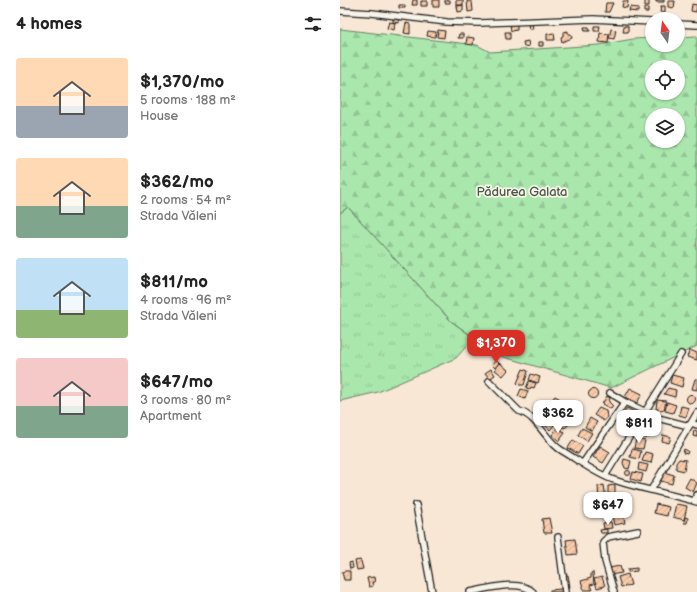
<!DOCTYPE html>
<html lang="en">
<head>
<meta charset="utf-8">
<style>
	:root { --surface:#fff; --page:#f2f2f2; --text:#222; --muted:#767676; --accent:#d93025 }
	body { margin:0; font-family:"Balsamiq Sans",sans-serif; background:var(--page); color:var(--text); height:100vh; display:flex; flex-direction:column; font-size:15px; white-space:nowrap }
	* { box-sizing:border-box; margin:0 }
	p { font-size:13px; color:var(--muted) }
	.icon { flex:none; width:22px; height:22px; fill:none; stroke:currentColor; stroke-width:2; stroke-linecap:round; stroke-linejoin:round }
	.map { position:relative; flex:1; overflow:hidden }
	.sheet { display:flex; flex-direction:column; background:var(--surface); width:340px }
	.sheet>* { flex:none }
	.needle { width:26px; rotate:346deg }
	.fabs { position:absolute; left:305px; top:12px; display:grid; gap:8px }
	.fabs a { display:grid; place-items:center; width:40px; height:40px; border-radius:50%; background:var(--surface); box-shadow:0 1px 3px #0004; font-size:20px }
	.price { position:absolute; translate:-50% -34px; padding:0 9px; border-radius:8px; background:#fff; color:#222; font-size:13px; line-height:26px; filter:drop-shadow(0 1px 2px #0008) }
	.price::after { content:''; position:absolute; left:50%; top:24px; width:12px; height:9px; margin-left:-6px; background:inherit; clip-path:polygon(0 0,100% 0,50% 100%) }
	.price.selected { background:var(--accent); color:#fff }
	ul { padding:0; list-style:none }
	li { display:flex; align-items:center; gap:12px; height:100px; padding:0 16px }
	li span { display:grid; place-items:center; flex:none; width:112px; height:80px; border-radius:4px; color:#555 }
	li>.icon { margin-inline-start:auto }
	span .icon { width:48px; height:48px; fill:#fffc; stroke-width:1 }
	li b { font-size:17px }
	h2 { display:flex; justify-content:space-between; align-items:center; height:48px; padding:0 16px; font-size:17px }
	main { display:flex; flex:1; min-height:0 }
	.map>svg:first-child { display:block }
	.grass { fill:url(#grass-tufts); stroke:#638264 }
	.forest { fill:url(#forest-firs); stroke:#638264; fill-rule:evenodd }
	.building { fill:url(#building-hatch); stroke:#1c1c1c }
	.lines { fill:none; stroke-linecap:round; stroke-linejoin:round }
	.minor-casing { stroke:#1c1c1c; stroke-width:8 }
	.minor { stroke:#f7f3e8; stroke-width:5.5 }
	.labels { text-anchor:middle; stroke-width:3.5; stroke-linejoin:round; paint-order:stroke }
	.park-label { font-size:13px; fill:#475948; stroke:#f7f3e8 }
</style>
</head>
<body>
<main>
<section class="sheet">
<h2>4 homes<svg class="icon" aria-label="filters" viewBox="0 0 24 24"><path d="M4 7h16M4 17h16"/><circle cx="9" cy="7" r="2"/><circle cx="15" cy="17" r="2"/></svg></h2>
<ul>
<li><span style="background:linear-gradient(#ffd9b3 60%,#9aa5b1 0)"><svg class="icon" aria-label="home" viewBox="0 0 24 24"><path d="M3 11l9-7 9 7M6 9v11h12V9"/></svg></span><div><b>$1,370/mo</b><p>5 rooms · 188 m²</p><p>House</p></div></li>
<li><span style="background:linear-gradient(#ffd9b3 60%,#7fa58c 0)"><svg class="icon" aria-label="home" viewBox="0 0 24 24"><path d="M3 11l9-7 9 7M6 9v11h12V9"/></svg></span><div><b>$362/mo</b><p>2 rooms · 54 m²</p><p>Strada Văleni</p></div></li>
<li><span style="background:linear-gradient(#bfe0f5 65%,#8fb573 0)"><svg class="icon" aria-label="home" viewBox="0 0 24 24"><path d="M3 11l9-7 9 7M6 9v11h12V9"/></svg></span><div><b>$811/mo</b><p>4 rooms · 96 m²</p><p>Strada Văleni</p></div></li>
<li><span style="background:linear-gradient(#f6c9c9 60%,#7fa58c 0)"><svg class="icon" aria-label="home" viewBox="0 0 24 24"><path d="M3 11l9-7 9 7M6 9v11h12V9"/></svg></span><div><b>$647/mo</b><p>3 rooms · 80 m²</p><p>Apartment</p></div></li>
</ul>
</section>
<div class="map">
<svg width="357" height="592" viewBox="0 0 357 592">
	<defs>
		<pattern id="grass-tufts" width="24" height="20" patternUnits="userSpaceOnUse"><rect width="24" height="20" fill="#aae7ad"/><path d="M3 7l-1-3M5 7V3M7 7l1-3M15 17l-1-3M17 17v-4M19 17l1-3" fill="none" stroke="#92c694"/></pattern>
		<pattern id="forest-firs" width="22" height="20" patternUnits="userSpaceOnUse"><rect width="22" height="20" fill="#aae7ad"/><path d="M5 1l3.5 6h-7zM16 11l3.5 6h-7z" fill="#92c694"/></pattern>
		<pattern id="building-hatch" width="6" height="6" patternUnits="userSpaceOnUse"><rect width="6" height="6" fill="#facba9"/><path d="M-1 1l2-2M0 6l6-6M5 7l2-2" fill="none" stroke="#d6ae91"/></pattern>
	</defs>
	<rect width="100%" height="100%" fill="#f8e7d5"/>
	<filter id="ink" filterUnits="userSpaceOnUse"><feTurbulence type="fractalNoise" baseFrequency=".025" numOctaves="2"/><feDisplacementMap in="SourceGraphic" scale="8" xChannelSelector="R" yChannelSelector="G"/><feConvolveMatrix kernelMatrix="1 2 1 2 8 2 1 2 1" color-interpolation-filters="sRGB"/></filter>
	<g filter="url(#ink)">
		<path class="grass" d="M 8,207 L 111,321 L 134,338 L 116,358 L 38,392 L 0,401 L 0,213 Z"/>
		<path class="forest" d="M 0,29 L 137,45 L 150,52 L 259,45 L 293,39 L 312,38 L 312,45 L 338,45 L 338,37 L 357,36 L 357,346 L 271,388 L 160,356 L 111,321 L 8,207 L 0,213 ZM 312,67 L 338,67 L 338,93 L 312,93 ZM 312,115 L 338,115 L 338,141 L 312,141 Z"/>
		<path class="building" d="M 73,0 L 77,0 L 77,5 L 72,5 Z
			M 93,0 L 99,0 L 99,7 L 93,7 Z
			M 105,0 L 110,0 L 110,3 L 105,3 Z
			M 116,0 L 123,0 L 123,5 L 116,5 Z
			M 305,0 L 309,0 L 309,6 L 305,6 Z
			M 316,0 L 324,0 L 324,2 L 316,2 Z
			M 81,1 L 87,1 L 87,6 L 81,6 Z
			M 127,1 L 132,1 L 133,11 L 128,12 Z
			M 283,1 L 288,1 L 287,8 L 282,7 Z
			M 328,1 L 335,1 L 334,8 L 328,7 Z
			M 266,3 L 273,3 L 269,12 L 265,12 Z
			M 352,4 L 357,5 L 356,12 L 351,11 Z
			M 59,5 L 65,5 L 65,8 L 59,8 Z
			M 123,5 L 123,11 L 118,12 L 117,6 Z
			M 321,6 L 325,6 L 325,13 L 320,12 Z
			M 290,7 L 298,8 L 298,12 L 289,11 Z
			M 304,8 L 308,8 L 308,12 L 304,12 Z
			M 53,19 L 59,20 L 59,23 L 53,22 Z
			M 49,22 L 55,23 L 54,30 L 47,28 Z
			M 66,23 L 70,24 L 70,34 L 64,33 Z
			M 177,23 L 177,30 L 171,31 L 170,24 Z
			M 192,23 L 193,29 L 189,29 L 188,24 Z
			M 254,26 L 260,26 L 259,31 L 254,31 Z
			M 284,26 L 288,26 L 288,32 L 283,32 Z
			M 308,26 L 312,26 L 312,34 L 307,34 Z
			M 244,27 L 249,27 L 250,31 L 245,31 Z
			M 271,29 L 276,30 L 274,39 L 269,38 Z
			M 98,30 L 105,31 L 104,38 L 97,37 Z
			M 88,31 L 96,32 L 95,37 L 87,36 Z
			M 228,31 L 228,34 L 231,34 L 232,38 L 222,42 L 221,37 L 223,36 L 223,32 Z
			M 165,32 L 170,32 L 170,39 L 166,39 Z
			M 214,33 L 215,40 L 207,40 L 207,34 Z
			M 260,33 L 269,34 L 268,43 L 259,42 Z
			M 119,34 L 123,34 L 123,38 L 118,38 Z
			M 127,37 L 134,38 L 133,45 L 126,44 Z
			M 188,41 L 189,46 L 184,47 L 183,42 Z
			M 199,42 L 203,42 L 203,46 L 199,46 Z
			M 350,350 L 357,353 L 357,360 L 347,357 Z
			M 156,360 L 159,363 L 155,368 L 152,365 Z
			M 160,363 L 168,370 L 163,376 L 155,370 Z
			M 151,369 L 155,375 L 150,379 L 145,373 Z
			M 183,369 L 188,371 L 184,385 L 179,385 L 177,383 Z
			M 191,374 L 200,377 L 198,383 L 189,380 Z
			M 332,375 L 344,378 L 342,387 L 330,383 Z
			M 355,379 L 357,379 L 357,390 L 352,389 Z
			M 189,381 L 196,383 L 194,388 L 191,387 L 190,389 L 186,388 Z
			M 290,388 L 302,394 L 297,403 L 285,397 Z
			M 328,388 L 336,390 L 335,397 L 324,394 Z
			M 181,389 L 188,391 L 185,399 L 178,396 Z
			M248.5 394a4.5 4.5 0 1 1 9 0a4.5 4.5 0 1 1-9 0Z
			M346.5 399a4.5 4.5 0 1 1 9 0a4.5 4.5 0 1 1-9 0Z
			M 215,396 L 220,399 L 214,407 L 209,403 Z
			M 267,396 L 270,398 L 269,402 L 273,406 L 271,409 L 262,404 Z
			M 317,400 L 326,401 L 324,410 L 316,409 Z
			M 327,402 L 336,405 L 333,413 L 325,411 Z
			M 226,403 L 229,405 L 220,419 L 215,415 L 217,412 L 219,413 Z
			M 204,405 L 212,410 L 209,414 L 201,408 Z
			M 341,406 L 349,408 L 346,417 L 339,415 Z
			M 259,408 L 266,411 L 267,417 L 264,421 L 254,415 Z
			M 287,408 L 294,412 L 291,421 L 282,416 Z
			M 202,409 L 208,414 L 205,419 L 198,415 Z
			M 211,414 L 218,420 L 210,430 L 203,423 Z
			M 250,418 L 257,422 L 252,431 L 245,427 Z
			M219.5 423a4.5 4.5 0 1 1 9 0a4.5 4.5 0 1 1-9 0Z
			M 218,427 L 225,433 L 219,441 L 212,435 Z
			M 242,428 L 252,433 L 247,441 L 238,435 Z
			M 302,429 L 309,431 L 307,438 L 300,437 Z
			M 354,430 L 357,431 L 357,437 L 353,436 Z
			M 323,435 L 331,437 L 329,443 L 322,441 Z
			M 296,439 L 305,441 L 303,449 L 294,448 Z
			M 233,440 L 243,446 L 238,454 L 228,448 Z
			M 260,446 L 270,452 L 263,463 L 253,457 Z
			M 292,449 L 301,451 L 299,459 L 290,457 Z
			M 344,449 L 348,451 L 347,454 L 343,453 Z
			M 305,452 L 313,454 L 311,463 L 302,461 Z
			M 284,459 L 291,461 L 289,469 L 285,468 L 283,463 Z
			M 339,459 L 346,460 L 344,471 L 336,469 L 336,463 Z
			M 299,463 L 308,465 L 306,472 L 298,470 Z
			M285.5 473a2.5 2.5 0 1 1 5 0a2.5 2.5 0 1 1-5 0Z
			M 293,472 L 303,474 L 301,482 L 291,479 Z
			M 324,472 L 334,475 L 332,484 L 321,481 Z
			M 350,478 L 357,483 L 353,492 L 345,487 Z
			M 264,485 L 266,499 L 259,500 L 258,486 Z
			M 275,485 L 275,493 L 268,494 L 268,486 Z
			M 316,504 L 329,507 L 327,516 L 314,513 Z
			M 336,504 L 347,506 L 344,520 L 333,517 Z
			M 283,513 L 285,523 L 274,525 L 272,515 Z
			M 345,517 L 348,518 L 347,523 L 344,523 Z
			M 209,518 L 212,533 L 204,533 L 202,519 Z
			M 271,522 L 272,528 L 264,529 L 263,523 Z
			M 267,529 L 267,533 L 261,533 L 260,530 Z
			M 235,539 L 237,554 L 228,555 L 226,540 Z
			M 20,560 L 21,561 L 23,569 L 17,570 L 15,561 Z
			M 12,562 L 13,568 L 10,569 L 9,563 Z
			M 280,566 L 282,573 L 270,575 L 269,568 Z
			M 297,568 L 297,571 L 288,572 L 288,569 Z
			M 5,571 L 10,571 L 10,580 L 4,580 L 2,572 Z
			M 253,572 L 254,584 L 250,585 L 252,590 L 244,590 L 241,581 L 251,578 L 251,573 Z
			M 288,574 L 291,585 L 281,587 L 278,577 Z
			M 228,575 L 229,581 L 225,582 L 224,576 Z
			M 34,577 L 35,582 L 32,582 L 33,586 L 29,587 L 27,578 Z
			M 262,577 L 265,586 L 257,588 L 254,579 Z
			M 229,581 L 230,587 L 226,588 L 225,582 Z
			M 221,589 L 222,592 L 210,592 L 210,590 Z"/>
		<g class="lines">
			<defs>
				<path id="minor" d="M 0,11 L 32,13 L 107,22 L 139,23 L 253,19 L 312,22
					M 338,24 L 357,25
					M 149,381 L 179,411 C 197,416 206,441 221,450 C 238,460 256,474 274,480 C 301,489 330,494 357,502
					M 270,393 L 285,402
					M 351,423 L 357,425
					M 243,463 L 285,402 L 304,411 L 306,415 L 349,426
					M 265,476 L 341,354
					M 311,490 L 357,413
					M 354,501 L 357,495
					M 76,505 L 92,592
					M 218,537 L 225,592
					M 130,592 C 146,589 180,579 193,592
					M 274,592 L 265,561 L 263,542 L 268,537 L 298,531"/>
			</defs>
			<use href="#minor" class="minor-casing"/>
			<use href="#minor" class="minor"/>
		</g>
	</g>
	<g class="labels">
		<g class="park-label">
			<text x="182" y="196">Pădurea Galata</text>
		</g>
	</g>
</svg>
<div class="fabs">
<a><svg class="needle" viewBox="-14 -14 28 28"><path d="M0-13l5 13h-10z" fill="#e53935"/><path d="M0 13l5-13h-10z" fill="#767676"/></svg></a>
<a><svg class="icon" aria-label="locate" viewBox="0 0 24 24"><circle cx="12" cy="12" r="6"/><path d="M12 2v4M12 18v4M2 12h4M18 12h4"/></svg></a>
<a><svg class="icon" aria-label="layers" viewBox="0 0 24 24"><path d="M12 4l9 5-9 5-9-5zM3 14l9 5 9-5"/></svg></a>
</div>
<b class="price selected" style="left:156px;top:364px">$1,370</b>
<b class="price" style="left:218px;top:434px">$362</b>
<b class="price" style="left:299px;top:444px">$811</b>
<b class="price" style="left:268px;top:526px">$647</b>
</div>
</main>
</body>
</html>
